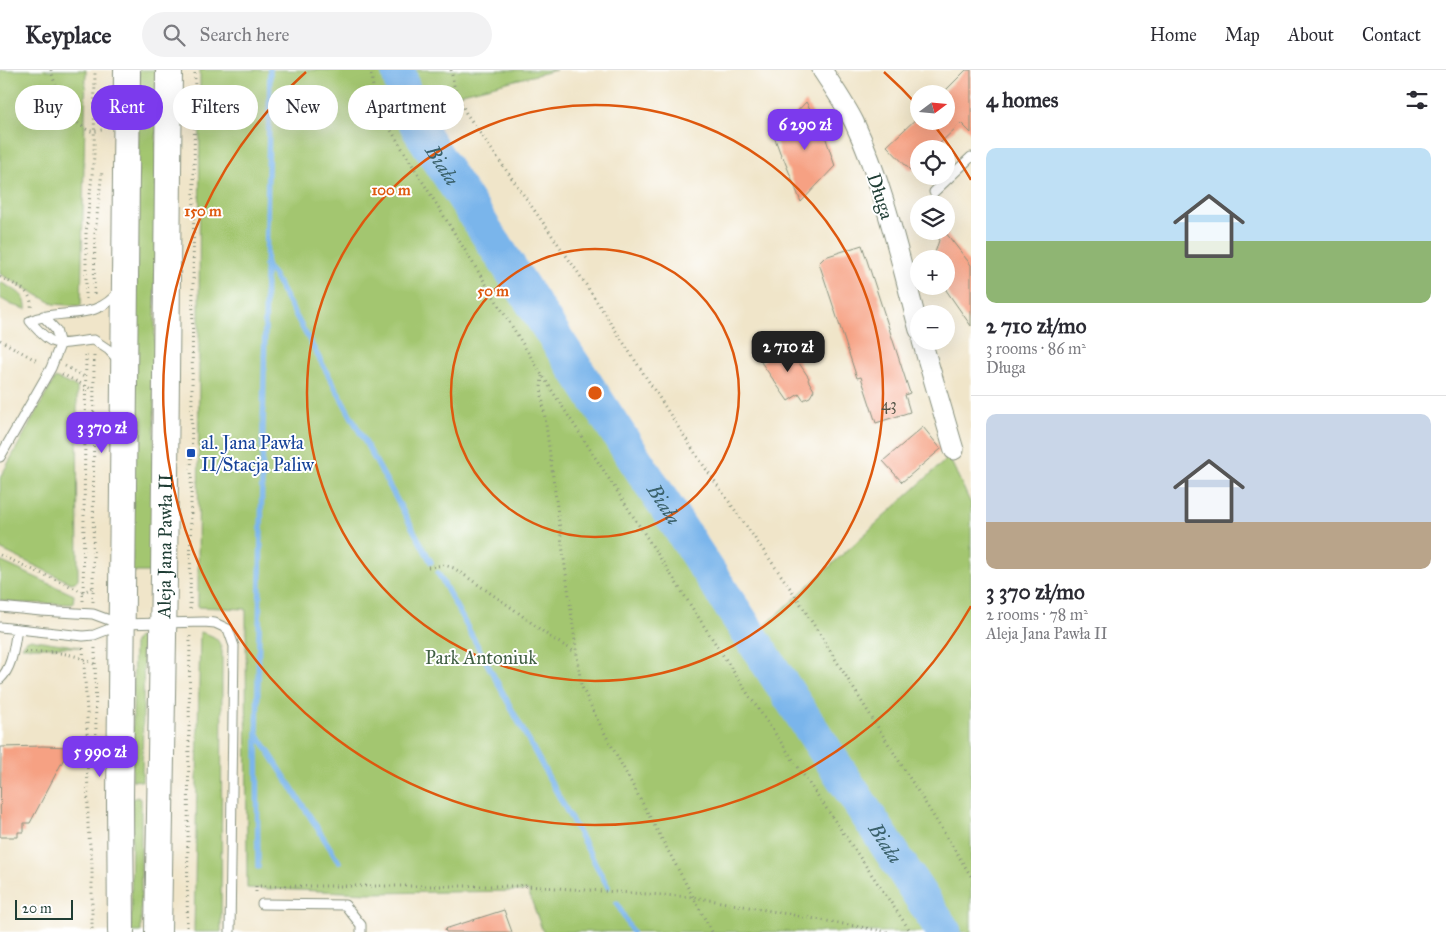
<!DOCTYPE html>
<html lang="en">
<head>
<meta charset="utf-8">
<style>
	:root { --surface:#fff; --page:#f2f2f3; --text:#2b2b33; --muted:#7c7c81; --line:#e1e1e2; --accent:#7c3aed }
	body { margin:0; font-family:"IM FELL Great Primer",serif; background:var(--page); color:var(--text); height:100vh; display:flex; flex-direction:column; font-size:19px; white-space:nowrap }
	* { box-sizing:border-box; margin:0 }
	p { font-size:16px; color:var(--muted) }
	.icon { flex:none; width:28px; height:28px; fill:none; stroke:currentColor; stroke-width:2; stroke-linecap:round; stroke-linejoin:round }
	.map { position:relative; flex:1; overflow:hidden }
	.details { display:flex; flex-direction:column; background:var(--surface); width:475px }
	.details>* { flex:none }
	.guide { position:absolute; left:15px; top:15px; width:475px; height:45px; display:flex; gap:10px }
	.needle { width:32px; rotate:74deg }
	.controls { position:absolute; left:910px; top:15px; display:grid; gap:10px }
	.controls a { display:grid; place-items:center; width:45px; height:45px; border-radius:50%; background:var(--surface); box-shadow:0 5px 20px #0002; font-size:25px }
	.scale { position:absolute; left:15px; bottom:12px; width:58px; box-sizing:border-box; padding-left:5px; border:2px solid #1f3d34; border-top:0; font-size:14px; line-height:18px; white-space:nowrap; color:#1f3d34; -webkit-text-stroke:4px #fff; paint-order:stroke }
	.price { position:absolute; translate:-50% -42px; padding:0 11px; border-radius:10px; background:var(--accent); color:#fff; font-size:16px; line-height:32px; filter:drop-shadow(0 1px 2px #0008) }
	.price::after { content:''; position:absolute; left:50%; top:30px; width:15px; height:11px; margin-left:-8px; background:inherit; clip-path:polygon(0 0,100% 0,50% 100%) }
	.price.selected { background:#222; color:#fff }
	ul { padding:0; list-style:none }
	li { display:grid; align-content:center; gap:10px; height:265px; padding:0 15px }
	li+li { border-top:1px solid var(--line) }
	li span { display:grid; place-items:center; height:155px; border-radius:10px; color:#555 }
	li>.icon { margin-inline-start:auto }
	span .icon { width:90px; height:90px; fill:#fffc; stroke-width:1 }
	li b { font-size:21px }
	h2 { display:flex; justify-content:space-between; align-items:center; height:60px; padding:0 15px; font-size:21px }
	.chip { padding:0 18px; border-radius:22px; background:var(--surface); box-shadow:0 5px 20px #0002; font-size:18px; line-height:45px }
	.chip.selected { background:var(--accent); color:#fff }
	header { display:flex; align-items:center; gap:30px; box-sizing:border-box; height:70px; padding:0 25px; background:var(--surface); border-bottom:1px solid var(--line) }
	header strong { font-size:24px }
	nav { display:flex; gap:28px; margin-inline-start:auto; font-size:18px }
	.search { width:350px; height:45px; background:var(--page); display:flex; align-items:center; gap:12px; box-sizing:border-box; padding:0 18px; border-radius:28px; color:var(--muted); font-size:19px }
	main { display:flex; flex:1; min-height:0 }
	.map>svg:first-child { display:block }
	.green { fill:#a3c66f; stroke:#618252 }
	.lines { fill:none; stroke-linecap:round; stroke-linejoin:round }
	.stream { stroke:#7ab5eb; stroke-width:5.5 }
	.river { stroke:#7ab5eb; stroke-width:35 }
	.building { fill:#f6a183 }
	.lane-casing { stroke:#88917e; stroke-width:11 }
	.street-casing { stroke:#88917e; stroke-width:21 }
	.secondary-casing { stroke:#88917e; stroke-width:28 }
	.path { stroke:#88917e; stroke-width:3; stroke-dasharray:1 4; stroke-linecap:butt }
	.lane { stroke:#fff; stroke-width:9 }
	.street { stroke:#fff; stroke-width:19 }
	.secondary { stroke:#fff; stroke-width:26 }
	.ring { fill:none; stroke:#de580e; stroke-width:2.5 }
	.transit-dot { fill:#1a4fb4; stroke:#fff; stroke-width:2 }
	.labels { text-anchor:middle; stroke-width:4; stroke-linejoin:round; paint-order:stroke }
	.number-label { font-size:16px; fill:#555648 }
	.street-label { font-size:19px; fill:#1f3d34; stroke:#fff }
	.transit-label { font-size:19px; fill:#164399; stroke:#fff; text-anchor:start }
	.park-label { font-size:19px; fill:#405f43; stroke:#fff }
	.water-label { font-size:20px; font-style:italic; fill:#3a616b; stroke:#fff }
	.centre { fill:#de580e; stroke:#fff; stroke-width:2.5 }
	.ring-label { font-size:15px; text-anchor:middle; font-weight:bold; fill:#de580e; stroke:#fff; stroke-width:4; stroke-linejoin:round; paint-order:stroke }
</style>
</head>
<body>
<header>
<strong>Keyplace</strong>
<div class="search"><svg class="icon" aria-label="search" viewBox="0 0 24 24"><circle cx="10" cy="10" r="6"/><path d="M15 15l6 6"/></svg>Search here</div>
<nav><a>Home</a><a>Map</a><a>About</a><a>Contact</a></nav>
</header>
<main>
<div class="map">
<svg width="971" height="862" viewBox="0 0 971 862">
	<rect width="100%" height="100%" fill="#fff"/>
	<filter id="ink" filterUnits="userSpaceOnUse"><feTurbulence type="fractalNoise" baseFrequency=".02" numOctaves="2"/><feDisplacementMap in="SourceGraphic" scale="10" xChannelSelector="R" yChannelSelector="G"/><feConvolveMatrix kernelMatrix="1 2 1 2 8 2 1 2 1" color-interpolation-filters="sRGB"/></filter>
	<filter id="wash" filterUnits="userSpaceOnUse"><feTurbulence type="fractalNoise" baseFrequency=".0096" numOctaves="4" result="noise"/><feDisplacementMap in="SourceGraphic" scale="20" xChannelSelector="R" yChannelSelector="G"/><feGaussianBlur stdDeviation="1.12" result="paint"/><feColorMatrix in="noise" values="0 0 0 0 0 0 0 0 0 0 0 0 0 0 0 0 0 1.4 0 .05"/><feComposite in="paint" operator="in"/></filter>
	<g filter="url(#wash)">
		<rect width="100%" height="100%" fill="#f0e5c9"/>
		<path class="green" d="M 0,0 L 86,0 L 81,236 L 54,234 L 0,204 Z
			M 139,0 L 157,0 L 153,502 L 132,502 Z
			M 200,0 L 394,0 L 400,29 L 414,61 L 945,862 L 543,862 L 528,821 L 369,823 L 247,818 L 246,539 L 198,537 Z
			M 411,0 L 556,0 L 418,34 Z
			M 0,212 C 12,219 27,223 26,239 L 12,235 L 0,228 Z
			M 55,308 L 77,317 L 78,509 L 75,512 L 71,513 L 0,479 L 0,408 Z
			M 949,387 L 971,434 L 971,862 L 956,862 L 758,562 Z
			M 0,491 L 74,525 L 73,534 L 19,533 L 0,530 Z
			M 200,562 C 214,566 219,567 222,582 L 221,862 L 194,862 Z
			M 138,567 L 144,569 L 142,711 L 132,710 L 134,572 Z
			M 31,569 L 36,570 L 80,577 L 22,577 L 26,571 Z
			M 137,727 L 141,729 L 141,862 L 131,862 L 132,729 Z"/>
		<g class="lines">
			<path class="stream" d="M 265,195 L 273,204 L 431,492
				M 438,503 L 608,817
				M 258,665 L 339,792
				M 258,797 L 257,664 L 270,0
				M 617,833 L 632,862"/>
			<path class="river" id="s1" d="M 398,0 L 408,37 L 419,59 L 944,862"/>
		</g>
		<g id="blocks">
			<path class="building" d="M 966,0 L 971,0 L 971,63 L 961,53 L 934,79 L 919,79 L 919,94 L 911,101 L 887,76 L 919,46 L 919,51 L 946,51 L 946,24 L 942,24 Z
				M 806,32 L 824,63 L 835,96 L 801,132 L 783,87 L 782,88 L 774,66 Z
				M 942,161 L 946,165 L 946,163 L 971,195 L 971,256 L 946,220 L 946,189 L 933,189 Z
				M 862,175 L 910,323 L 905,325 L 910,342 L 876,353 L 861,307 L 857,308 L 819,193 L 825,187 Z
				M 789,273 L 799,289 L 797,290 L 809,308 L 808,310 L 814,320 L 810,327 L 803,330 L 799,324 L 788,331 L 761,292 L 765,290 L 766,283 L 770,278 L 776,277 L 781,279 Z
				M 923,357 L 941,379 L 902,412 L 883,391 Z
				M 43,676 L 70,677 L 30,753 L 24,753 L 24,762 L 18,762 L 18,767 L 0,767 L 1,677 Z
				M 504,840 L 512,862 L 446,862 L 445,859 Z"/>
		</g>
	</g>
	<g filter="url(#ink)">
		<use href="#blocks" fill-opacity="0" stroke="#88917e" stroke-width="1"/>
		<g class="lines">
			<defs>
				<path id="lane" d="M 934,122 L 971,87
					M 118,290 L 109,280 L 94,270 C 58,273 56,282 30,251 C 62,237 95,253 119,221
					M 0,387 L 51,298 L 60,275 L 56,260 L 43,246
					M 0,537 L 41,541 L 93,544 L 120,554
					M 0,557 L 83,566 L 94,565 L 122,554 L 204,552 L 215,553 L 228,559 L 234,576 L 230,862
					M 0,609 C 13,597 14,575 17,559
					M 262,834 L 345,835 L 361,855 L 361,862"/>
				<path id="street" d="M 822,0 C 833,17 845,34 854,52 C 885,118 900,190 919,260
					M 922,271 L 954,380"/>
				<g id="secondary">
					<path d="M 121,862 L 120,731 L 127,0"/>
					<path id="s2" d="M 158,862 L 164,508 L 169,0"/>
				</g>
			</defs>
			<use href="#lane" class="lane-casing"/>
			<use href="#street" class="street-casing"/>
			<use href="#secondary" class="secondary-casing"/>
			<path class="path" d="M 51,0 C 55,18 71,56 91,61 C 95,62 100,60 103,60
				M 370,0 L 375,27 L 384,49 L 542,305 L 746,621 L 911,862
				M 451,0 L 455,20 L 466,43 L 577,201 L 699,389 L 797,528 L 971,806
				M 0,207 C 14,215 33,219 31,238
				M 94,224 L 95,164 L 102,101
				M 86,229 L 86,163 L 94,86 L 95,0
				M 0,270 L 39,292
				M 65,296 L 86,308
				M 62,304 L 93,320
				M 542,306 L 541,318 L 581,615 L 597,649 L 712,862
				M 0,485 L 83,522 L 93,518
				M 428,497 L 445,495 L 454,498 L 512,538 L 550,567 L 575,582
				M 83,531 L 86,283
				M 93,532 L 94,285
				M 190,539 L 195,0
				M 83,578 L 87,642 L 88,757 L 92,793 L 92,862
				M 95,578 L 96,666
				M 25,582 C 51,581 73,582 96,595
				M 256,822 L 256,816 L 526,816 L 693,827 L 888,862
				M 187,862 L 190,566"/>
			<use href="#lane" class="lane"/>
			<use href="#street" class="street"/>
			<use href="#secondary" class="secondary"/>
		</g>
	</g>
	<g class="ring">
		<circle cx="595" cy="323" r="144"/>
		<circle cx="595" cy="323" r="288"/>
		<path d="M971 536A432 432 0 1 1 306 2M884 2A432 432 0 0 1 919 37M933 54A432 432 0 0 1 971 110"/>
	</g>
	<rect class="transit-dot" x="186" y="378" width="10" height="10" rx="2.5"/>
	<g class="labels">
		<g class="number-label">
			<text x="889" y="340">43</text>
		</g>
		<g class="street-label">
			<text transform="translate(881 126) rotate(72)" y="7">Długa</text>
			<text dy="7" stroke="none"><textPath href="#s2" startOffset="386">Aleja Jana Pawła II</textPath></text>
		</g>
		<g class="transit-label">
			<text x="201" y="379">al. Jana Pawła<tspan x="201" dy="22">II/Stacja Paliw</tspan></text>
		</g>
		<g class="park-label">
			<text x="481" y="594">Park Antoniuk</text>
		</g>
		<g class="water-label">
			<text dy="7" stroke="none"><textPath href="#s1" startOffset="106">Biała</textPath></text>
			<text dy="7" stroke="none"><textPath href="#s1" startOffset="511">Biała</textPath></text>
			<text dy="7" stroke="none"><textPath href="#s1" startOffset="916">Biała</textPath></text>
		</g>
	</g>
	<circle cx="595" cy="323" r="8" class="centre"/>
	<g class="ring-label">
		<text x="391" y="125">100 m</text>
		<text x="203" y="146">150 m</text>
		<text x="493" y="226">50 m</text>
	</g>
</svg>
<div class="controls">
<a><svg class="needle" viewBox="-14 -14 28 28"><path d="M0-13l5 13h-10z" fill="#e53935"/><path d="M0 13l5-13h-10z" fill="#7c7c81"/></svg></a>
<a><svg class="icon" aria-label="locate" viewBox="0 0 24 24"><circle cx="12" cy="12" r="6"/><path d="M12 2v4M12 18v4M2 12h4M18 12h4"/></svg></a>
<a><svg class="icon" aria-label="layers" viewBox="0 0 24 24"><path d="M12 4l9 5-9 5-9-5zM3 14l9 5 9-5"/></svg></a>
<a>+</a>
<a>−</a>
</div>
<div class="scale">20 m</div>
<b class="price" style="left:805px;top:81px">6 290 zł</b>
<b class="price selected" style="left:788px;top:303px">2 710 zł</b>
<b class="price" style="left:102px;top:384px">3 370 zł</b>
<b class="price" style="left:100px;top:708px">5 990 zł</b>
<div class="guide">
<a class="chip">Buy</a>
<a class="chip selected">Rent</a>
<a class="chip">Filters</a>
<a class="chip">New</a>
<a class="chip">Apartment</a>
</div>
</div>
<section class="details">
<h2>4 homes<svg class="icon" aria-label="filters" viewBox="0 0 24 24"><path d="M4 7h16M4 17h16"/><circle cx="9" cy="7" r="2"/><circle cx="15" cy="17" r="2"/></svg></h2>
<ul>
<li><span style="background:linear-gradient(#bfe0f5 60%,#8fb573 0)"><svg class="icon" aria-label="home" viewBox="0 0 24 24"><path d="M3 11l9-7 9 7M6 9v11h12V9"/></svg></span><div><b>2 710 zł/mo</b><p>3 rooms · 86 m²</p><p>Długa</p></div></li>
<li><span style="background:linear-gradient(#c9d6e8 70%,#b9a48a 0)"><svg class="icon" aria-label="home" viewBox="0 0 24 24"><path d="M3 11l9-7 9 7M6 9v11h12V9"/></svg></span><div><b>3 370 zł/mo</b><p>2 rooms · 78 m²</p><p>Aleja Jana Pawła II</p></div></li>
</ul>
</section>
</main>
</body>
</html>
